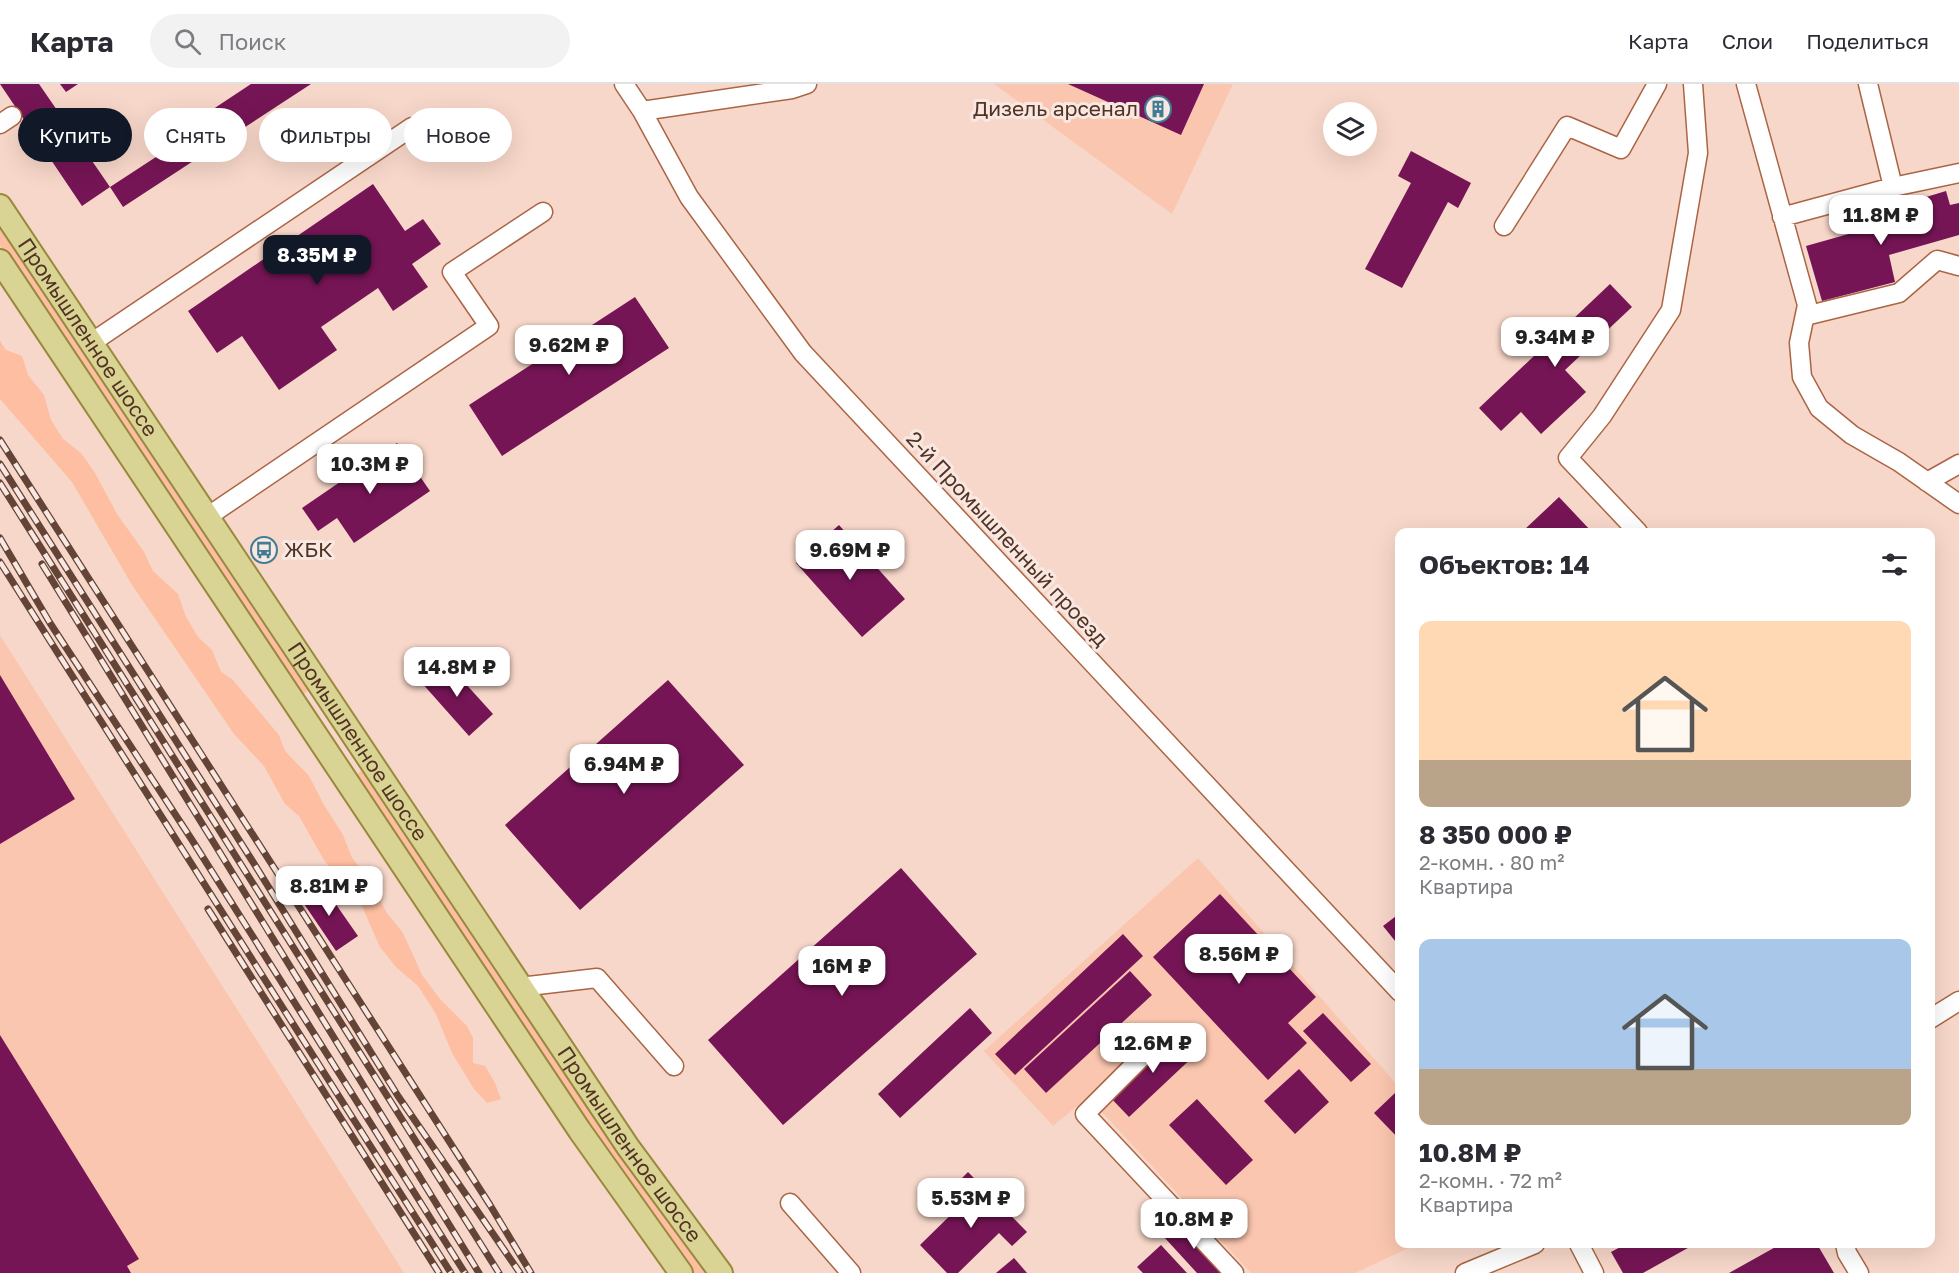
<!DOCTYPE html>
<html lang="ru">
<head>
<meta charset="utf-8">
<style>
	:root { --surface:#fff; --page:#f2f2f3; --text:#2b2b33; --muted:#7c7c81; --line:#e1e1e2; --accent:#111827 }
	body { margin:0; font-family:"Golos Text",sans-serif; background:var(--page); color:var(--text); height:100vh; display:flex; flex-direction:column; font-size:22px; white-space:nowrap }
	* { box-sizing:border-box; margin:0 }
	p { font-size:20px; color:var(--muted) }
	.icon { flex:none; width:33px; height:33px; fill:none; stroke:currentColor; stroke-width:2; stroke-linecap:round; stroke-linejoin:round }
	.map { position:relative; flex:1; overflow:hidden }
	.details { position:absolute; left:1395px; top:444px; width:540px; height:720px; display:flex; flex-direction:column; background:var(--surface); border-radius:12px; box-shadow:0 6px 24px #0002 }
	.details>* { flex:none }
	.top-card { position:absolute; left:18px; top:24px; width:570px; height:54px; display:flex; gap:12px }
	.controls { position:absolute; left:1323px; top:18px; display:grid; gap:12px }
	.controls a { display:grid; place-items:center; width:54px; height:54px; border-radius:50%; background:var(--surface); box-shadow:0 6px 24px #0002; font-size:30px }
	.price { position:absolute; translate:-50% -51px; padding:0 14px; border-radius:12px; background:#fff; color:#222; font-size:20px; line-height:39px; filter:drop-shadow(0 2px 3px #0008) }
	.price::after { content:''; position:absolute; left:50%; top:36px; width:18px; height:14px; margin-left:-9px; background:inherit; clip-path:polygon(0 0,100% 0,50% 100%) }
	.price.current { background:var(--accent); color:#fff }
	ul { padding:0; list-style:none }
	li { display:grid; align-content:center; gap:12px; height:318px; padding:0 24px }
	li span { display:grid; place-items:center; height:186px; border-radius:12px; color:#555 }
	li>.icon { margin-inline-start:auto }
	span .icon { width:108px; height:108px; fill:#fffc; stroke-width:1 }
	li b { font-size:26px }
	h2 { display:flex; justify-content:space-between; align-items:center; height:72px; padding:0 24px; font-size:26px }
	.chip { padding:0 21px; border-radius:27px; background:var(--surface); box-shadow:0 6px 24px #0002; font-size:21px; line-height:54px }
	.chip.current { background:var(--accent); color:#fff }
	header { display:flex; align-items:center; gap:36px; box-sizing:border-box; height:84px; padding:0 30px; background:var(--surface); border-bottom:2px solid var(--line) }
	header strong { font-size:28px }
	nav { display:flex; gap:33px; margin-inline-start:auto; font-size:21px }
	.search { width:420px; height:54px; background:var(--page); display:flex; align-items:center; gap:15px; box-sizing:border-box; padding:0 21px; border-radius:33px; color:var(--muted); font-size:22px }
	.map>svg:first-child { display:block }
	.built { fill:#fac6af }
	.green { fill:#fdbea2 }
	.building { fill:#761555 }
	.lines { fill:none; stroke-linecap:round; stroke-linejoin:round }
	.minor-casing { stroke:#ab6544; stroke-width:21 }
	.major-casing { stroke:#98893d; stroke-width:26 }
	.minor { stroke:#fff; stroke-width:18 }
	.major { stroke:#d9d493; stroke-width:22 }
	.rail-casing { stroke:#634436; stroke-width:7 }
	.rail { stroke:#f8e8e1; stroke-width:4.5; stroke-dasharray:14; stroke-linecap:butt }
	.labels { text-anchor:middle; stroke-width:6; stroke-linejoin:round; paint-order:stroke }
	.poi-label { font-size:21px; fill:#513224; stroke:#f8e8e1; text-anchor:end }
	.street-label { font-size:21px; fill:#513224; stroke:#f8e8e1 }
</style>
</head>
<body>
<header>
<strong>Карта</strong>
<div class="search"><svg class="icon" aria-label="search" viewBox="0 0 24 24"><circle cx="10" cy="10" r="6"/><path d="M15 15l6 6"/></svg>Поиск</div>
<nav><a>Карта</a><a>Слои</a><a>Поделиться</a></nav>
</header>
<div class="map">
<svg width="1959" height="1189" viewBox="0 0 1959 1189">
	<rect width="100%" height="100%" fill="#f7d7c9"/>
	<path class="built" d="M 994,0 L 1233,0 L 1172,130 Z
		M 0,551 L 404,1189 L 0,1189 Z
		M 1198,774 L 1399,1003 L 1400,1160 L 1417,1160 L 1355,1189 L 1251,1189 L 1088,1013 L 1053,1042 L 984,967 Z"/>
	<path class="green" d="M 0,139 L 311,605 L 300,612 L 0,162 Z
		M 0,257 L 6,266 L 22,272 L 28,291 L 44,311 L 51,336 L 63,355 L 81,369 L 95,389 L 117,430 L 144,468 L 153,487 L 178,510 L 186,533 L 198,553 L 212,566 L 221,588 L 232,595 L 279,651 L 285,667 L 309,692 L 324,721 L 343,751 L 352,774 L 364,788 L 387,829 L 403,849 L 422,891 L 440,915 L 467,942 L 473,954 L 473,979 L 485,982 L 495,999 L 501,1015 L 487,1019 L 474,1005 L 452,969 L 436,930 L 418,902 L 396,883 L 380,863 L 360,818 L 347,807 L 324,776 L 299,732 L 285,720 L 264,682 L 234,650 L 132,501 L 72,398 L 0,315 Z
		M 364,685 L 611,1057 L 707,1189 L 692,1189 L 602,1064 L 353,693 Z"/>
	<path class="building" d="M 0,0 L 39,0 L 110,103 L 182,56 L 177,49 L 251,0 L 311,0 L 123,123 L 110,103 L 82,122 Z
		M 60,0 L 78,0 L 66,8 Z
		M 1068,0 L 1204,0 L 1181,51 Z
		M 1411,67 L 1471,99 L 1458,124 L 1448,118 L 1402,204 L 1365,185 L 1411,99 L 1398,92 Z
		M 373,100 L 405,147 L 423,135 L 441,160 L 412,180 L 428,203 L 393,227 L 378,204 L 321,243 L 337,266 L 279,306 L 242,252 L 217,269 L 188,227 Z
		M 1946,107 L 1950,121 L 1959,119 L 1959,151 L 1889,171 L 1895,198 L 1822,217 L 1806,162 L 1877,142 L 1873,129 Z
		M 1610,200 L 1632,223 L 1565,286 L 1586,308 L 1541,350 L 1521,328 L 1501,347 L 1479,324 Z
		M 635,213 L 669,264 L 502,372 L 469,321 Z
		M 397,359 L 430,407 L 354,459 L 337,434 L 318,447 L 302,424 Z
		M 1559,413 L 1592,448 L 1522,448 Z
		M 839,441 L 905,515 L 862,553 L 796,479 Z
		M 445,577 L 493,630 L 469,652 L 421,598 Z
		M 0,591 L 75,715 L 0,760 Z
		M 668,596 L 744,681 L 580,826 L 505,741 Z
		M 901,784 L 977,870 L 783,1041 L 708,956 Z
		M 321,799 L 358,852 L 336,867 L 300,814 Z
		M 1220,810 L 1316,913 L 1288,939 L 1307,959 L 1268,996 L 1153,873 Z
		M 1400,829 L 1400,863 L 1383,842 Z
		M 1123,850 L 1143,872 L 1015,991 L 995,970 Z
		M 1130,887 L 1152,911 L 1046,1009 L 1024,985 Z
		M 970,924 L 992,949 L 900,1034 L 878,1010 Z
		M 1323,929 L 1371,980 L 1351,998 L 1303,947 Z
		M 1177,947 L 1197,969 L 1129,1033 L 1108,1011 Z
		M 0,951 L 139,1175 L 127,1182 L 131,1189 L 0,1189 Z
		M 1299,985 L 1329,1018 L 1295,1050 L 1264,1017 Z
		M 1395,1009 L 1400,1013 L 1400,1056 L 1374,1029 Z
		M 1197,1015 L 1253,1076 L 1226,1101 L 1169,1041 Z
		M 968,1088 L 1027,1148 L 1012,1162 L 999,1149 L 958,1189 L 947,1189 L 920,1161 L 971,1111 L 958,1098 Z
		M 1184,1134 L 1230,1189 L 1197,1189 L 1164,1153 Z
		M 1626,1160 L 1695,1160 L 1643,1189 L 1623,1189 L 1611,1168 Z
		M 1781,1160 L 1817,1160 L 1834,1189 L 1729,1189 Z
		M 1161,1161 L 1187,1189 L 1143,1189 L 1137,1183 Z
		M 1014,1174 L 1027,1189 L 996,1189 Z"/>
	<g class="lines">
		<defs>
			<path id="minor" d="M 624,0 L 642,27 L 689,113 L 803,269 L 1400,908
				M 1746,0 L 1807,221 L 1799,259 L 1802,293 L 1819,324 L 1852,351 L 1899,378 L 1959,420
				M 1868,0 L 1893,103
				M 642,27 L 792,5 L 807,0
				M 0,40 L 12,32
				M 1782,133 L 1893,103 L 1959,89
				M 1504,142 L 1567,42 L 1621,65 L 1657,0
				M 1805,232 L 1899,209 L 1937,176 L 1959,182
				M 91,259 L 412,43
				M 1927,398 L 1959,380
				M 207,433 L 489,242 L 452,188 L 543,128
				M 1638,448 L 1568,374 L 1602,332 L 1671,226 L 1698,69 L 1693,0
				M 520,903 L 597,894 L 674,982
				M 1930,935 L 1959,917
				M 1160,955 L 1085,1030 L 1234,1189
				M 790,1119 L 851,1189
				M 1579,1160 L 1594,1189
				M 1845,1160 L 1847,1169 L 1859,1189
				M 1465,1189 L 1535,1160"/>
			<g id="major">
				<path id="s1" d="M 0,122 L 628,1063 L 721,1189"/>
				<path d="M 0,177 L 580,1047 L 681,1189"/>
			</g>
		</defs>
		<use href="#minor" class="minor-casing"/>
		<use href="#major" class="major-casing"/>
		<use href="#minor" class="minor"/>
		<use href="#major" class="major"/>
		<defs>
			<path id="rail" d="M 0,356 L 490,1121 L 531,1189
				M 0,380 L 253,778 L 398,1012 L 520,1189
				M 0,399 L 499,1189
				M 0,454 L 50,539 L 192,756 L 465,1189
				M 0,478 L 451,1189
				M 42,480 L 479,1189
				M 208,825 L 439,1189"/>
		</defs>
		<use href="#rail" class="rail-casing"/>
		<use href="#rail" class="rail"/>
	</g>
	<defs>
		<symbol id="building-ring" viewBox="-11 -11 22 22"><circle r="9.5" fill="#f8e8e1" stroke="#407c93" stroke-width="1.5"/><path d="M-4-6H4V6H1V3H-1V6H-4ZM-2.5-4.3h1.7v1.8h-1.7ZM.8-4.3h1.7v1.8H.8ZM-2.5-1h1.7V.8h-1.7ZM.8-1h1.7V.8H.8Z" fill="#407c93"/></symbol>
		<symbol id="bus-ring" viewBox="-11 -11 22 22"><circle r="9.5" fill="#f8e8e1" stroke="#407c93" stroke-width="1.5"/><path d="M-5-6H5V4H4V6H2V4H-2V6H-4V4H-5ZM-3.5-4V0h7V-4ZM-3.5 1.2v1.5H-2V1.2ZM2 1.2v1.5H3.5V1.2Z" fill="#407c93"/></symbol>
	</defs>
	<g fill-rule="evenodd">
		<use href="#building-ring" x="1143" y="10" width="30" height="30"/>
		<use href="#bus-ring" x="249" y="451" width="30" height="30"/>
	</g>
	<g class="labels">
		<g class="poi-label">
			<text x="1138" y="32">Дизель арсенал</text>
			<text x="284" y="473" text-anchor="start">ЖБК</text>
		</g>
		<g class="street-label">
			<text dy="7" stroke="none"><textPath href="#s1" startOffset="158">Промышленное шоссе</textPath></text>
			<text transform="translate(1007 455) rotate(47)" y="7">2-й Промышленный проезд</text>
			<text dy="7" stroke="none"><textPath href="#s1" startOffset="644">Промышленное шоссе</textPath></text>
			<text dy="7" stroke="none"><textPath href="#s1" startOffset="1130">Промышленное шоссе</textPath></text>
		</g>
	</g>
</svg>
<div class="controls">
<a><svg class="icon" aria-label="layers" viewBox="0 0 24 24"><path d="M12 4l9 5-9 5-9-5zM3 14l9 5 9-5"/></svg></a>
</div>
<b class="price" style="left:1881px;top:162px">11.8M ₽</b>
<b class="price current" style="left:317px;top:202px">8.35M ₽</b>
<b class="price" style="left:1555px;top:284px">9.34M ₽</b>
<b class="price" style="left:569px;top:292px">9.62M ₽</b>
<b class="price" style="left:370px;top:411px">10.3M ₽</b>
<b class="price" style="left:850px;top:497px">9.69M ₽</b>
<b class="price" style="left:457px;top:614px">14.8M ₽</b>
<b class="price" style="left:624px;top:711px">6.94M ₽</b>
<b class="price" style="left:329px;top:833px">8.81M ₽</b>
<b class="price" style="left:1239px;top:901px">8.56M ₽</b>
<b class="price" style="left:842px;top:913px">16M ₽</b>
<b class="price" style="left:1153px;top:990px">12.6M ₽</b>
<b class="price" style="left:971px;top:1145px">5.53M ₽</b>
<b class="price" style="left:1194px;top:1166px">10.8M ₽</b>
<div class="top-card">
<a class="chip current">Купить</a>
<a class="chip">Снять</a>
<a class="chip">Фильтры</a>
<a class="chip">Новое</a>
</div>
<section class="details">
<h2>Объектов: 14<svg class="icon" aria-label="filters" viewBox="0 0 24 24"><path d="M4 7h16M4 17h16"/><circle cx="9" cy="7" r="2"/><circle cx="15" cy="17" r="2"/></svg></h2>
<ul>
<li><span style="background:linear-gradient(#ffd9b3 75%,#b9a48a 0)"><svg class="icon" aria-label="home" viewBox="0 0 24 24"><path d="M3 11l9-7 9 7M6 9v11h12V9"/></svg></span><div><b>8 350 000 ₽</b><p>2-комн. · 80 m²</p><p>Квартира</p></div></li>
<li><span style="background:linear-gradient(#a9c7e8 70%,#b9a48a 0)"><svg class="icon" aria-label="home" viewBox="0 0 24 24"><path d="M3 11l9-7 9 7M6 9v11h12V9"/></svg></span><div><b>10.8M ₽</b><p>2-комн. · 72 m²</p><p>Квартира</p></div></li>
</ul>
</section>
</div>
</body>
</html>
